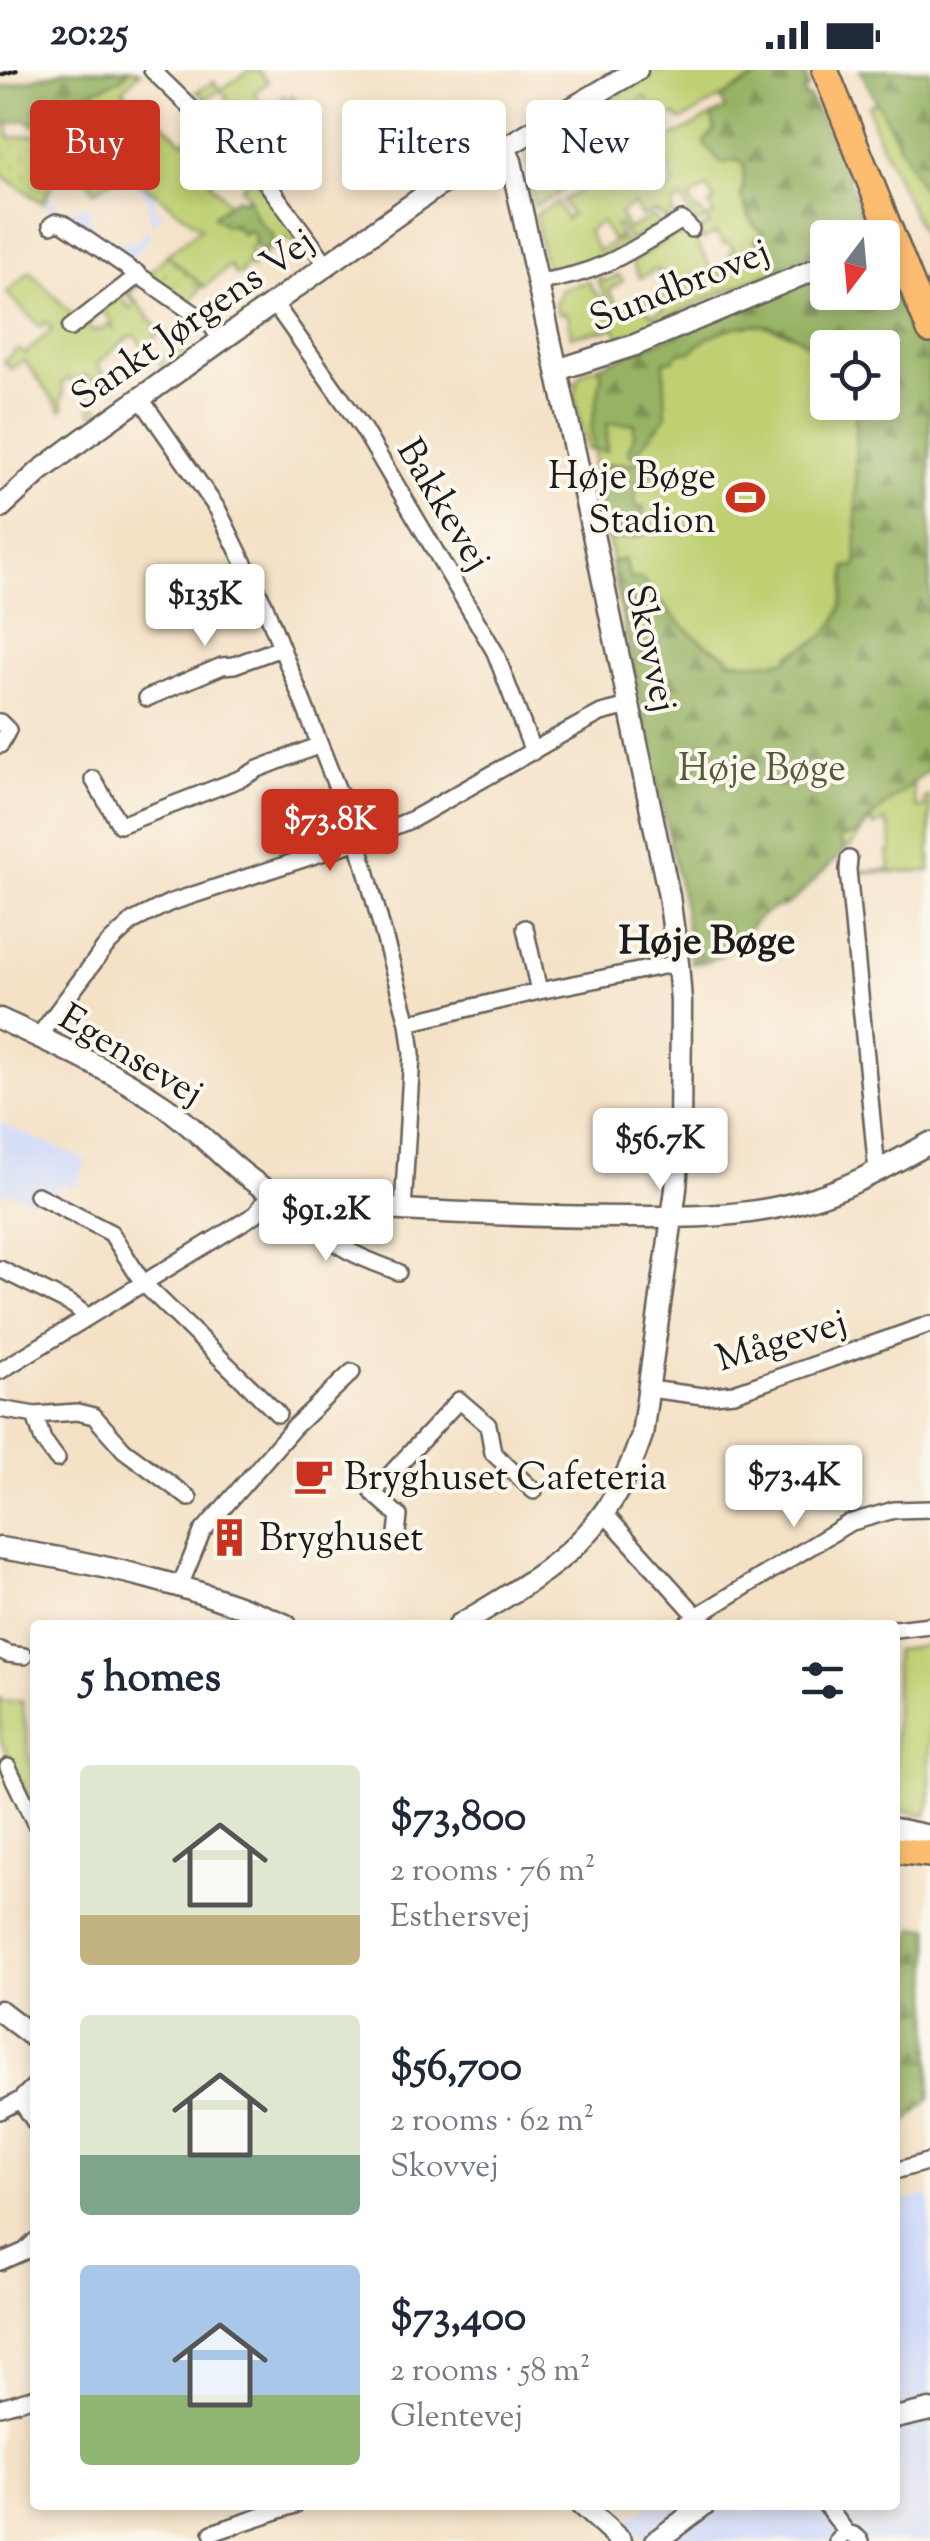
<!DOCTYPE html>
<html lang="en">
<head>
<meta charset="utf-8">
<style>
	:root { --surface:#fff; --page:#f2f2f3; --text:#1f2937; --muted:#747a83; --accent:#c8321e }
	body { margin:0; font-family:"Sorts Mill Goudy",serif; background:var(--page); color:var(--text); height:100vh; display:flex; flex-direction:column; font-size:38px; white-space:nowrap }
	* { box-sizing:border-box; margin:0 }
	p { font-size:32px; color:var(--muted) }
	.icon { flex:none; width:55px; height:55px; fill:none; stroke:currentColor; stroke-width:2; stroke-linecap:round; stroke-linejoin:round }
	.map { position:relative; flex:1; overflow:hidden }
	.panel { position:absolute; left:30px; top:1550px; width:870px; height:890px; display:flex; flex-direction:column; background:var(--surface); border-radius:10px; box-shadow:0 5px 15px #0003 }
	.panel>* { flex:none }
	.guide { position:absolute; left:30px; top:30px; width:870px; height:90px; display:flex; gap:20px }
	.needle { width:65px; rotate:196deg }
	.fabs { position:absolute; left:810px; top:150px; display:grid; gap:20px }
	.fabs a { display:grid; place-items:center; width:90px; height:90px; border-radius:10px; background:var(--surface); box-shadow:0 5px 15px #0003; font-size:50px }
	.price { position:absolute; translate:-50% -85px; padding:0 22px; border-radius:10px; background:#fff; color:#222; font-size:32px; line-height:65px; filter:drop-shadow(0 2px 5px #0008) }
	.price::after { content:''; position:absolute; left:50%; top:60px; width:30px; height:22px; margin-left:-15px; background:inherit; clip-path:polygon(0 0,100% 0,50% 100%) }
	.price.current { background:var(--accent); color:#fff }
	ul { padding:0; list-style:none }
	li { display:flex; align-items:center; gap:30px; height:250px; padding:0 50px }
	li span { display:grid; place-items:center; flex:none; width:280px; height:200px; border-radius:10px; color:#555 }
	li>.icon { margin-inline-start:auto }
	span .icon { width:120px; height:120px; fill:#fffc; stroke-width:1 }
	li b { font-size:42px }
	h2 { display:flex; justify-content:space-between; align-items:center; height:120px; padding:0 50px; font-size:42px }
	.chip { padding:0 35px; border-radius:10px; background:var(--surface); box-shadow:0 5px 15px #0003; font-size:35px; line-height:90px }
	.chip.current { background:var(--accent); color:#fff }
	.status { display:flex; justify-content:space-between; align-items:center; height:70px; padding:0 50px; background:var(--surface); direction:ltr }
	.status svg { height:28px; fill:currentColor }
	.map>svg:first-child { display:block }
	.built { fill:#d0daf9 }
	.green { fill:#bfd073; stroke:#6e7648; stroke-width:2.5 }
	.forest { fill:url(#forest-firs); stroke:#5a6740; stroke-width:2.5 }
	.park { fill:url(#park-dots); stroke:#6e7648; stroke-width:2.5 }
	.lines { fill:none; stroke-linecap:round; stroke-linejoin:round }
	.minor-casing { stroke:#686158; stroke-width:20 }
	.tertiary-casing { stroke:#686158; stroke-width:25 }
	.primary-casing { stroke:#686158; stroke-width:30 }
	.minor { stroke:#fff; stroke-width:15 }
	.tertiary { stroke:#fff; stroke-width:20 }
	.primary { stroke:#fcbd6f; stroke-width:25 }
	.rail { stroke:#1c1c1c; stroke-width:4 }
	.labels { text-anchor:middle; stroke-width:8; stroke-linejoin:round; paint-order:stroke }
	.street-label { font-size:38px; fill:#1c1c1c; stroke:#fbf7ec }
	.poi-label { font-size:38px; fill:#1c1c1c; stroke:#fbf7ec; text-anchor:start }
	.park-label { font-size:38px; fill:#555b3a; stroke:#fbf7ec }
	.neighbourhood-label { font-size:40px; font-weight:bold; fill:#1c1c1c; stroke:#fbf7ec }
</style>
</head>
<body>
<div class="status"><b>20:25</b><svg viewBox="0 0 49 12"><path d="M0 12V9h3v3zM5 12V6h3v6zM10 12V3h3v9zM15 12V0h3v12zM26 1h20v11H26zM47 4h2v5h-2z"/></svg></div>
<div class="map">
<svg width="930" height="2471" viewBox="0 0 930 2471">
	<defs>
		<pattern id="forest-firs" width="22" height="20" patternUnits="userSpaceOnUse" patternTransform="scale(2.5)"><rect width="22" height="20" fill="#97b265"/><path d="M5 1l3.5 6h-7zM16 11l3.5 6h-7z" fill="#7a9052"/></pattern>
		<pattern id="park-dots" width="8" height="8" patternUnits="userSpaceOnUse" patternTransform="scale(2.5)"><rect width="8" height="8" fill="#bfd073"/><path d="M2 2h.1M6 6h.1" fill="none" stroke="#a4b263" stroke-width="1.8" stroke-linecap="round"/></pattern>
	</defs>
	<rect width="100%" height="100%" fill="#fbf7ec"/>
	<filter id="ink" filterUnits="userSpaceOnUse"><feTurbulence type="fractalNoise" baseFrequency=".01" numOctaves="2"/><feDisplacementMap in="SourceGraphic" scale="20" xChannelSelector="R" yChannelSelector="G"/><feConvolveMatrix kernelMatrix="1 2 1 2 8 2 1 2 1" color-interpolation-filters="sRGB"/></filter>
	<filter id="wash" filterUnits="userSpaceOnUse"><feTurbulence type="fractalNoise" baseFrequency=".0048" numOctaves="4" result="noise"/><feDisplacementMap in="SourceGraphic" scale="40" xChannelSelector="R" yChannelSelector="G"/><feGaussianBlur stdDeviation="2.25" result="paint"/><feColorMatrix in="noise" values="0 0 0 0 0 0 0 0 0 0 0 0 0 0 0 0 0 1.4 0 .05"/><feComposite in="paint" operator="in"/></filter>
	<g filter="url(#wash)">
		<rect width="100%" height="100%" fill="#f4e1c6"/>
		<path class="built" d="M 73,96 L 88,104 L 87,107 L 91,113 L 98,118 L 120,99 L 120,109 L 133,111 L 135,108 L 159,126 L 155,128 L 157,142 L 165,143 L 150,155 L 149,131 L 142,120 L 132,114 L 120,111 L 108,113 L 96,123 L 89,119 L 84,107 L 78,102 L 70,101 L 56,107 L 51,113 L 51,129 L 55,135 L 62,140 L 70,141 L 83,136 L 89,138 L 91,154 L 98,164 L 108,171 L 132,173 L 143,166 L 145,159 L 151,166 L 129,192 L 43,133 L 48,126 L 49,113 L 54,107 L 64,97 Z
			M 0,1053 L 87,1091 L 74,1119 L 61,1113 L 56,1123 L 37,1114 L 30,1130 L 0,1121 Z
			M 930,2125 L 930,2471 L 645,2471 L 626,2451 L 651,2435 L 895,2435 L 895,2134 Z"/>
		<path class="green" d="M 129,0 L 140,2 L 123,20 L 139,35 L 130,45 L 148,61 L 152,56 L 157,60 L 163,53 L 183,72 L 198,56 L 233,89 L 210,112 L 230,134 L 214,145 C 223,159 242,155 256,164 L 256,175 L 249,180 L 253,185 L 247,190 L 253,200 L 249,195 L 242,200 L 242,204 L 236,205 L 230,196 L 204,217 L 167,185 L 201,158 L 122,98 L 111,110 L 32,54 L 47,37 L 60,34 L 107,15 L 124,6 Z
			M 251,0 L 258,0 L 268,12 L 254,23 L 265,38 L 250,47 L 241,37 L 231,45 L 229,61 L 226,62 L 214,51 L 230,37 L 225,32 L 228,28 L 220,20 L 204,30 L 200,23 L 196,22 L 214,12 L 220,20 Z
			M 661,0 L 769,0 L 681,51 L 675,45 L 667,49 L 661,40 L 664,36 L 654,42 L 645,27 L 641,29 L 642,32 L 628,40 L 635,53 L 630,56 L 638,69 L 652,61 L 655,66 L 621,86 L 614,74 L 589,88 L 586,90 L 595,102 L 558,122 L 558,125 L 534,136 L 526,86 L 575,50 Z
			M 283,25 L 286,29 L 292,25 L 301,36 L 268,62 L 269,65 L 272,66 L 277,62 L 282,63 L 280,67 L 282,72 L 259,90 L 262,90 L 273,102 L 277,100 L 276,93 L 283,92 L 282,88 L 293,81 L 290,79 L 283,85 L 275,85 L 272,90 L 263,89 L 298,64 L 291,71 L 302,86 L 271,110 L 255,88 L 265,81 L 262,77 L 262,82 L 256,75 L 253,77 L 252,74 L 245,79 C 234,73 233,64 238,54 L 250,66 L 260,59 L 252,49 L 282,28 Z
			M 878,31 L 930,133 L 930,180 L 877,65 L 868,36 Z
			M 712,46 L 715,61 L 705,71 L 724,93 L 737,90 L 744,95 C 745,120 737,145 763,162 L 755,169 L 767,173 L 766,183 L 772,186 L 770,193 L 775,200 L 619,268 L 615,258 L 571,266 L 568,245 L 564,243 L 558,243 L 555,232 L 562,219 L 589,211 L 593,221 L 595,221 L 602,231 L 606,228 L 597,209 L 602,207 L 604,212 L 619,205 L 623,211 L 609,220 L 618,236 L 642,224 L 647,233 L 645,235 L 650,244 L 655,244 L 664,239 L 660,231 L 656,233 L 654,229 L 651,229 L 671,217 L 657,199 L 640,208 L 632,192 L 676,165 L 675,162 L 681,159 L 691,163 L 715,205 L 722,201 L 720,197 L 732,190 L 729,184 L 734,181 L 728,172 L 723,174 L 716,163 L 703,170 L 698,161 L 710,154 L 707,148 L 714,144 L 709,135 L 715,131 L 707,118 L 689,129 L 697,142 L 700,141 L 705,150 L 699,153 L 693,151 L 682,129 L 673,135 L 673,145 L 666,151 L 662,145 L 654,142 L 642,147 L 634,134 L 619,144 L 628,159 L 650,148 L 655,148 L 659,154 L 630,171 L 619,154 L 615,156 L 621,165 L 612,170 L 601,152 L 587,161 L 598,181 L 621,168 L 626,173 C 611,182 557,216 545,192 C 540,181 538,157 535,144 L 557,133 L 566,149 L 571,145 L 562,131 L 631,91 L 645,114 L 652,110 L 661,123 L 674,115 L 667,103 L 670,99 L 666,92 L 661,94 L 654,82 L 656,76 Z
			M 252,106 L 306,172 L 295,176 L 288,168 L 276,177 L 272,171 L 273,168 L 254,147 L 248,125 L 241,118 Z
			M 30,201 L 74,246 L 91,250 L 87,255 L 93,262 L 98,259 L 101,261 L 109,254 L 113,258 L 111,250 L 102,240 L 120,226 L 130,239 L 135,233 L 125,222 L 137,213 L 140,214 L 129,222 L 163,264 L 167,262 L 184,283 L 162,299 L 158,293 L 174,281 L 159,263 L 154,267 L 156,271 L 145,279 L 135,265 L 127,268 L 97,294 L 116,321 L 103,304 L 92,312 L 86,305 L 78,311 L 102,342 L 97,346 L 90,342 L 93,339 L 69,308 L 62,313 L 64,325 L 61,330 L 64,338 L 61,340 L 24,290 L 11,299 L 4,291 L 16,280 L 20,280 L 25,284 L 52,259 L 46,252 L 40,257 L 7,223 Z
			M 754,254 C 780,258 819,270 827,300 C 830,309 827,323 828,332 L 855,333 L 857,496 L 839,546 L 831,559 L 821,569 L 791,584 L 787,590 L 762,594 L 728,590 L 728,586 C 706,576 685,563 671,545 C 654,524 656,521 630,509 L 624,489 L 613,492 L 608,469 L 637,467 L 644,437 L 636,438 L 635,416 L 645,406 L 657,398 L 647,392 L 593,396 L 594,380 L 607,379 L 607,354 L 634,353 L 634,385 L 665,347 L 664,290 L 685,281 L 690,282 C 709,264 727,256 754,254 Z
			M 599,296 L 602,305 L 591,358 L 593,380 L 587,380 L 575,326 L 577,316 L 574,314 L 585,301 Z
			M 913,714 L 916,738 L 925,737 L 924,728 L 930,726 L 930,801 L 861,803 L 861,801 L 890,799 L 888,782 L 892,781 L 890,759 L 885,751 L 873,757 L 871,749 L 851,776 L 845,779 L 839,768 Z
			M 930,1575 L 930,1735 L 926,1745 L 895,1738 L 895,1580 Z
			M 0,1627 L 2,1632 L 22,1631 L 31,1697 L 35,1697 L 35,1739 L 0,1670 Z"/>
		<path class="forest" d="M 67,0 L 129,0 L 124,6 L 107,15 L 60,34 L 47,37 L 32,54 L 26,50 L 0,55 L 0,18 Z
			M 769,0 L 805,0 L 808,18 L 804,21 L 805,27 L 809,27 L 841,88 L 863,150 L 861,158 L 853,167 L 828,168 L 827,178 L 775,200 L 770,193 L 772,186 L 766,183 L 767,173 L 755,172 L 763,162 L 754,156 L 744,131 L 741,130 L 744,113 L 744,95 L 737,90 L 724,93 L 718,91 L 714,84 L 705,76 L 705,71 L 715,60 L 712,46 L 725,39 L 721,28 Z
			M 860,0 L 930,0 L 930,133 Z
			M 238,127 L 241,131 L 247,127 C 255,142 256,153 272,163 L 272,171 L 276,177 L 273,179 L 271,177 L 264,182 L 264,186 L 254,173 L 255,165 L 247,160 L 244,164 L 241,164 L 236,155 L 225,155 L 214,147 L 215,144 Z
			M 883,190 L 893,198 L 897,205 L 930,282 L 930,699 C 905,721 876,739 856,765 L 840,768 L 844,781 L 796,828 L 783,837 L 784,834 L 782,833 L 781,836 C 743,846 740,892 691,894 L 684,838 L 611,493 L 624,489 L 630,509 L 641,508 C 670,541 687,568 728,586 L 728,590 C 749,594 766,594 787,590 C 794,581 804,578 813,573 C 843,556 845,527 846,497 L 857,496 L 855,334 L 834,333 L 882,332 L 882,278 L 828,278 L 827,299 C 821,290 816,281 807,274 C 772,244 720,251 690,283 L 685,281 L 677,285 L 673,290 L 664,291 L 666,347 L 634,385 L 629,384 L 628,380 L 634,367 L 634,353 L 608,354 L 606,382 L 593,380 L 591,358 L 602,305 L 599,296 L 827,202 L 828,222 L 882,222 Z
			M 647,392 L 657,394 L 658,398 L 645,406 L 645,416 L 635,417 L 636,437 L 644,437 L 645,464 L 637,467 L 608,469 L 593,396 Z
			M 913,1858 L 930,1858 L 930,2028 L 895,2064 L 895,2000 Z"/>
		<path class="park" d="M 8,53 L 10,68 L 44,63 L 111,110 L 95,121 L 92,119 L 86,106 L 88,103 L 73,96 L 64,97 C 47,112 53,119 43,133 L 0,104 L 0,55 Z
			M 167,185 L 202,216 L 190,233 L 148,205 Z"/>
	</g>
	<g filter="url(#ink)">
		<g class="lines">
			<defs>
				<path id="minor" d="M 152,0 L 263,108 L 327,195
					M 51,155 L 56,152 L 64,154 L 211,255 L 222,271
					M 538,212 C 600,204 631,181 682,150 L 691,159
					M 274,233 L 363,359 L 495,582 L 533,682
					M 70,258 L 132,210 L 137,203
					M 141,329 L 218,440 L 264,534 L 358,771 L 408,953 L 412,984 L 403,1140
					M 147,628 L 222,596 L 234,595 L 281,578
					M 0,652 L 8,660 L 0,675
					M 93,709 L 120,755 L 242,708 L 258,699 L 320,675
					M 849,789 L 848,800 L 877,1101
					M 525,858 L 539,921
					M 408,953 L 539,921 L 678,893
					M 38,967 L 106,876 L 133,851 L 169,833 L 358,771 L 413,749 L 566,662 L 601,643 L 629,636
					M 37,1125 L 111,1163 L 143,1213 L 278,1344
					M 314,1135 C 318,1177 365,1188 398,1202
					M 0,1199 L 73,1235 L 88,1247
					M 0,1301 L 256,1144 L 271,1122
					M 649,1319 L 703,1326 L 734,1323 L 930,1254
					M 0,1339 L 35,1345 L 77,1342 L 94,1346 L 124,1380 L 189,1428
					M 35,1345 L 43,1370 L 57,1389
					M 605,1444 L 697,1546 L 708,1555
					M 396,1472 L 399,1446 L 373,1423 L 459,1330 L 488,1355 L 493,1383 L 534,1421
					M 180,1516 L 202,1462 L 294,1357 L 352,1302
					M 686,1555 L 697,1546 L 849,1453 L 894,1440 L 930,1439
					M 895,1559 L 930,1555
					M 0,1580 L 8,1584 L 24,1586
					M 8,1697 L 35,1753
					M 20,2030 L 35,2052
					M 0,2041 L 20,2030 L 35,2015
					M 895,2101 L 930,2091
					M 0,2192 L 25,2181 L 35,2171
					M 0,2337 L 35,2327
					M 826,2435 L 847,2463
					M 212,2463 L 295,2435
					M 838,2471 C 844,2461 854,2462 861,2471"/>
				<path id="tertiary" d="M 557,300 L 635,275 L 828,194
					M 0,438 L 40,401 L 83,369 L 435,118 L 637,0
					M 0,949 C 56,975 112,1000 163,1035 C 203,1062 234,1104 277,1126 C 289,1132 301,1133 314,1135 C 418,1141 521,1147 625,1147 C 690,1147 751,1148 813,1128 C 854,1116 892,1093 930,1073
					M 0,1478 C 99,1493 194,1515 286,1555
					M 459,1555 C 550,1500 606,1472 642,1365 L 676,1119 L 680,1067 L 681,931 L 678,893 L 669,826 L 599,492 L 511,91 L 504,77
					M 895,1759 L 930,1766
					M 0,1941 L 35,1968
					M 895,2348 L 930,2340
					M 581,2435 L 621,2471
					M 656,2471 L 704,2435"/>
				<path id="primary" d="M 825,0 L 930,260
					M 895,1780 L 930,1784"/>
			</defs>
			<use href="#minor" class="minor-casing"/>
			<use href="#tertiary" class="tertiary-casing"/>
			<use href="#primary" class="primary-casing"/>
			<use href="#minor" class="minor"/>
			<use href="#tertiary" class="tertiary"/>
			<use href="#primary" class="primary"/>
			<path class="rail" d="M 0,5 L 17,0"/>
		</g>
	</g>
	<defs>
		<symbol id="stadium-bare" viewBox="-9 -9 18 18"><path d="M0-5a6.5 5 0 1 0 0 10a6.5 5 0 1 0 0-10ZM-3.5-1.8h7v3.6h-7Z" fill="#c8321e" stroke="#fbf7ec" stroke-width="2.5" paint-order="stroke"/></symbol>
		<symbol id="cafe-bare" viewBox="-9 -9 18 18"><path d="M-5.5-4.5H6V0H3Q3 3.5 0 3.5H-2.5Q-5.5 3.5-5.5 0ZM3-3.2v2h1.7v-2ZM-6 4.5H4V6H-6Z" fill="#c8321e" stroke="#fbf7ec" stroke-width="2.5" paint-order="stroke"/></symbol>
		<symbol id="building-bare" viewBox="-9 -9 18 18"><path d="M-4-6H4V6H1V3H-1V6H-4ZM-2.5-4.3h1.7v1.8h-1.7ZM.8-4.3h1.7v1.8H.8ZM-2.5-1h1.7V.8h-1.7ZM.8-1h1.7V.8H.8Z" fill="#c8321e" stroke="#fbf7ec" stroke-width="2.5" paint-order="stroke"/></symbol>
	</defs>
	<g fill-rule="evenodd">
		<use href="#stadium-bare" x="718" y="400" width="55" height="55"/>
		<use href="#cafe-bare" x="286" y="1378" width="55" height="55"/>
		<use href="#building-bare" x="202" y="1440" width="55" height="55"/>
	</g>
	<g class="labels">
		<g class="street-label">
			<text transform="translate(679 214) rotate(-22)" y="13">Sundbrovej</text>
			<text transform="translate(192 248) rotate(-35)" y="13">Sankt Jørgens Vej</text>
			<text transform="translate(445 434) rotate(59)" y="13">Bakkevej</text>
			<text transform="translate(653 578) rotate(78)" y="13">Skovvej</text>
			<text transform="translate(132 984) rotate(31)" y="13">Egensevej</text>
			<text transform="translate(781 1269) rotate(-17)" y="13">Mågevej</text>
		</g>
		<g class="poi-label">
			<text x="716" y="418" text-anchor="end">Høje Bøge<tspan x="716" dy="44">Stadion</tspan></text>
			<text x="344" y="1419">Bryghuset Cafeteria</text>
			<text x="259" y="1480">Bryghuset</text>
		</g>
		<g class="park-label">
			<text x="762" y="710">Høje Bøge</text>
		</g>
		<g class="neighbourhood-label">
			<text x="707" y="883">Høje Bøge</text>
		</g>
	</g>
</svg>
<div class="fabs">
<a><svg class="needle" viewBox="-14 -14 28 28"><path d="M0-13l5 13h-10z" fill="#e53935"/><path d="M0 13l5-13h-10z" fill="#747a83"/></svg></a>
<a><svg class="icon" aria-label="locate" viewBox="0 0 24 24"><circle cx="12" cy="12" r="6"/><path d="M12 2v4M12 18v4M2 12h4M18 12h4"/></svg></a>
</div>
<b class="price" style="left:205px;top:579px">$135K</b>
<b class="price current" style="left:330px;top:804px">$73.8K</b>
<b class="price" style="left:660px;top:1123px">$56.7K</b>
<b class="price" style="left:326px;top:1194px">$91.2K</b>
<b class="price" style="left:794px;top:1460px">$73.4K</b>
<div class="guide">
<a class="chip current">Buy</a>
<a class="chip">Rent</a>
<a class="chip">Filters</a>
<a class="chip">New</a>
</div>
<section class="panel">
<h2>5 homes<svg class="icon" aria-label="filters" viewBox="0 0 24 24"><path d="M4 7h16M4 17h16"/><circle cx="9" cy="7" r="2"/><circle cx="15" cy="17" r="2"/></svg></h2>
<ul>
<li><span style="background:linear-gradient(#dfe7d0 75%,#c2b280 0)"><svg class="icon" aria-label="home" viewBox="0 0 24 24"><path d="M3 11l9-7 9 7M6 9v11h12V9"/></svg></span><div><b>$73,800</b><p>2 rooms · 76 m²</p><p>Esthersvej</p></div></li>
<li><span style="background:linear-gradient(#dfe7d0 70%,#7fa58c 0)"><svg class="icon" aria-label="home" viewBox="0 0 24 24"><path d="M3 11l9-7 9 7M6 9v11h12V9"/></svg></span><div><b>$56,700</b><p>2 rooms · 62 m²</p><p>Skovvej</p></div></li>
<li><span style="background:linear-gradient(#a9c7e8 65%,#8fb573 0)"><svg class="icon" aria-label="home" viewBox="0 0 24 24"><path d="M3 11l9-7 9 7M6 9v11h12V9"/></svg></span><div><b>$73,400</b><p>2 rooms · 58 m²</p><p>Glentevej</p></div></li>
</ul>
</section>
</div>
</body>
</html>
